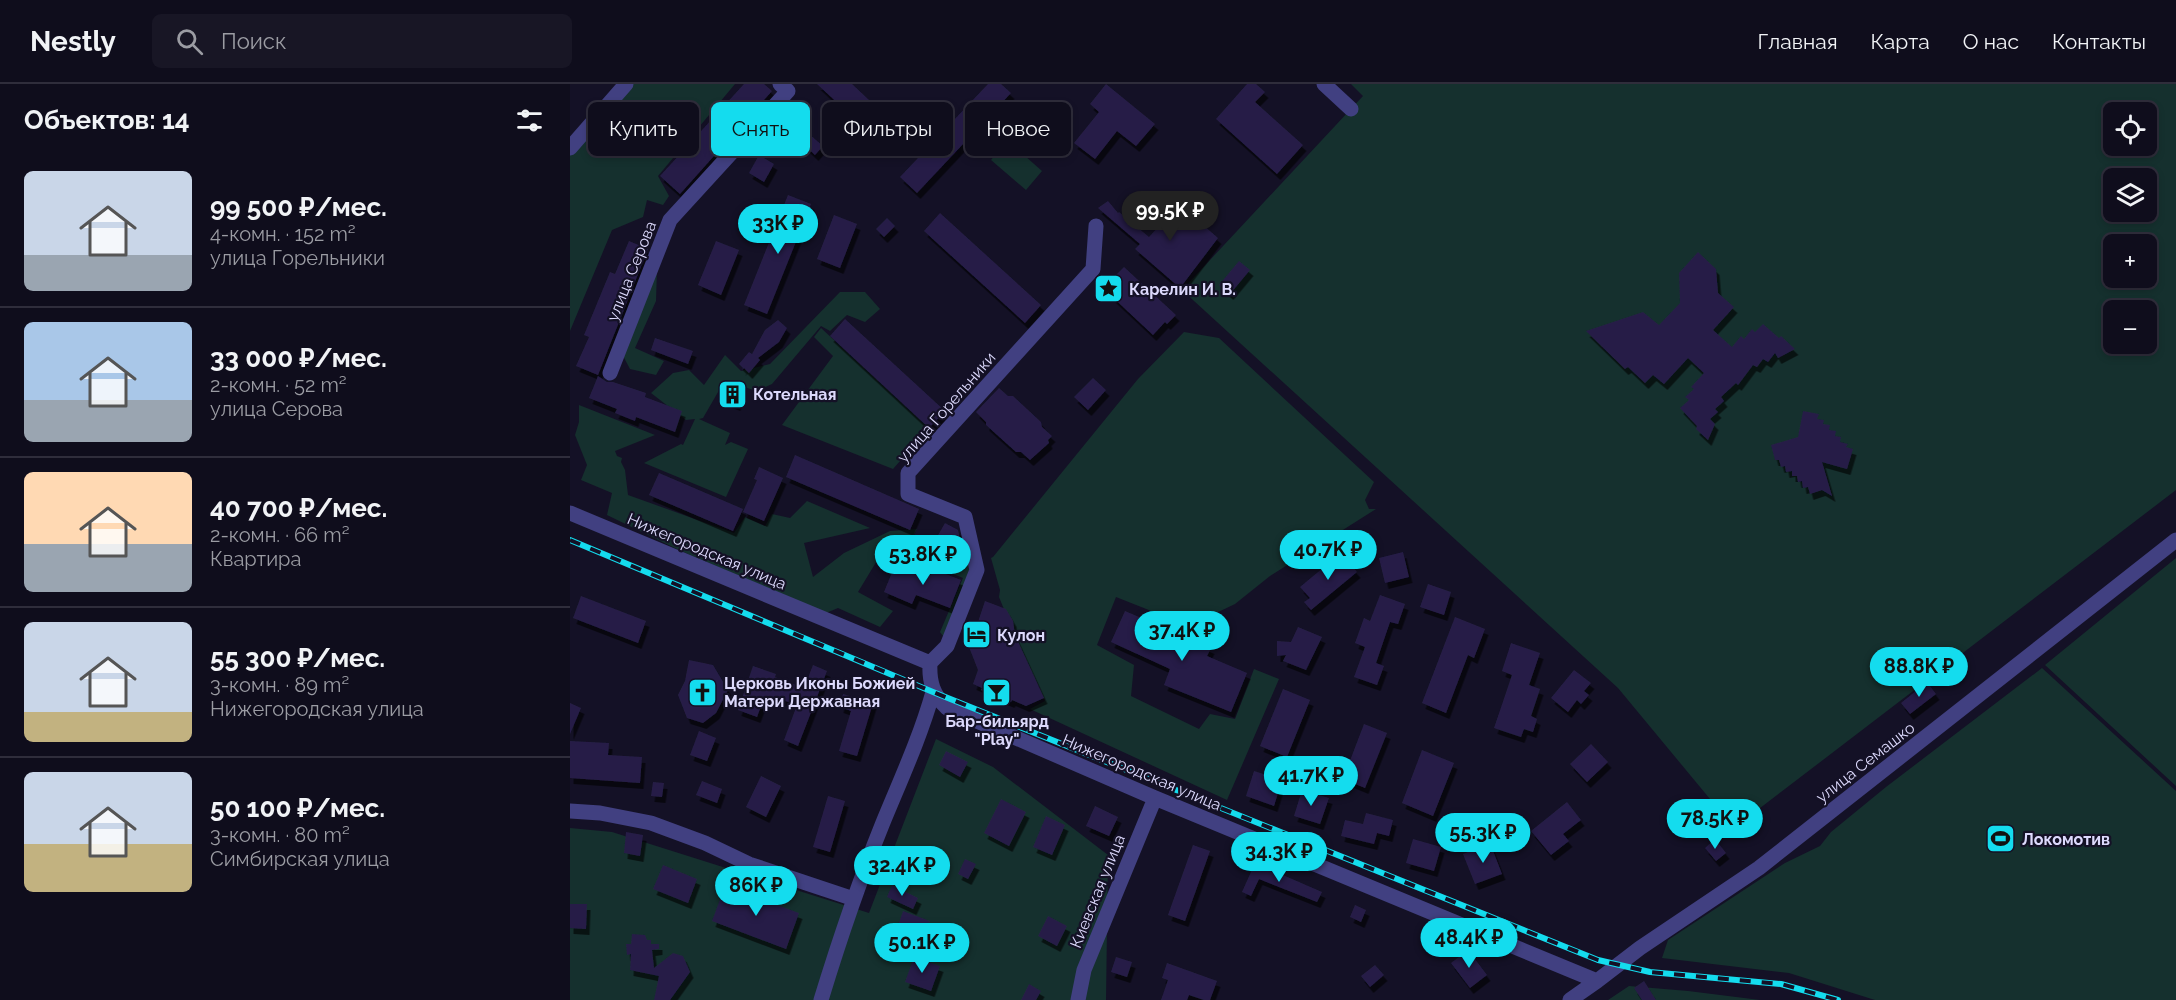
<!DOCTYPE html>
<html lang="ru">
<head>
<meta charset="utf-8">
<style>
	:root { --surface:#0f0d1c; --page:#181625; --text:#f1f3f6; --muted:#9b9ca3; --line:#2f2d3b; --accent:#14dcee }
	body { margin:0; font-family:Raleway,sans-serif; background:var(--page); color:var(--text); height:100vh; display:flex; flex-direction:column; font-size:22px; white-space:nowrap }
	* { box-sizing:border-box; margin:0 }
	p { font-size:20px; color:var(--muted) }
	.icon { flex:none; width:33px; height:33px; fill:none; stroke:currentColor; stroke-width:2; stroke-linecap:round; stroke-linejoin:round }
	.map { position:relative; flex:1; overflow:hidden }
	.drawer { display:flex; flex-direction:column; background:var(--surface); width:570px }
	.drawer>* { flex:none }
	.top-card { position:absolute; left:18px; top:18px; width:570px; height:54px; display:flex; gap:12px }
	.fabs { position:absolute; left:1533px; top:18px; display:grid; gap:12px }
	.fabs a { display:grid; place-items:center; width:54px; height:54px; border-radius:9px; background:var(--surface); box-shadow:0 3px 9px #0003,0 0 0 2px var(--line); font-size:30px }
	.price { position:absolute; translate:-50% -51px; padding:0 14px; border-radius:21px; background:var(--accent); color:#111; font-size:20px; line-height:39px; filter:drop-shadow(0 2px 3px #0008) }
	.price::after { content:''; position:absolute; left:50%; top:36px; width:18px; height:14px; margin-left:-9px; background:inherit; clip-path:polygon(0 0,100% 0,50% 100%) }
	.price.current { background:#222; color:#fff }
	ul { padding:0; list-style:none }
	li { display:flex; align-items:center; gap:18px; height:150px; padding:0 24px }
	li+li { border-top:2px solid var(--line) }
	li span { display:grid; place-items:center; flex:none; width:168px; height:120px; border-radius:9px; color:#555 }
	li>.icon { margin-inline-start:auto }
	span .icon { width:72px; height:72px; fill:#fffc; stroke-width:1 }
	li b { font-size:26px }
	h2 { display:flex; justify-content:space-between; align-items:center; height:72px; padding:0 24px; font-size:26px }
	.chip { padding:0 21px; border-radius:9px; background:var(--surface); box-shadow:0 3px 9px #0003,0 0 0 2px var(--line); font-size:21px; line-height:54px }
	.chip.current { background:var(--accent); color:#111 }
	header { display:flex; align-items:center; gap:36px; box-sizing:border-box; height:84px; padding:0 30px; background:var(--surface); border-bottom:2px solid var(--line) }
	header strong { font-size:28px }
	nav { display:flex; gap:33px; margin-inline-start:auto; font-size:21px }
	.search { width:420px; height:54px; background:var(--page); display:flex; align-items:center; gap:15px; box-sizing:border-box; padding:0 21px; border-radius:9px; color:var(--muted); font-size:22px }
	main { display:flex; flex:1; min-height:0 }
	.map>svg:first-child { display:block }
	.green { fill:#15302e; fill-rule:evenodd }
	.building { fill:#261f46; filter:url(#shadow) }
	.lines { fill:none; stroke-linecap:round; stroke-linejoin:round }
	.minor { stroke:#414081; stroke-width:15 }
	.rail-casing { stroke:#14dcee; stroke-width:6 }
	.rail { stroke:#141126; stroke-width:4; stroke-dasharray:11; stroke-linecap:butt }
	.labels { text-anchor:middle; stroke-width:4.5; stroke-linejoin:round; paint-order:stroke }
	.street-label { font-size:16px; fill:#dcd9fc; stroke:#141126 }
	.poi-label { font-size:16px; font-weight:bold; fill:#dcd9fc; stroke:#141126; text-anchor:start }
</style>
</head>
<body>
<header>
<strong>Nestly</strong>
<div class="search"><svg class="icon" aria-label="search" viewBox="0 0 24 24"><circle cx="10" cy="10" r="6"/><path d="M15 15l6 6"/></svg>Поиск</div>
<nav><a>Главная</a><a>Карта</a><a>О нас</a><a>Контакты</a></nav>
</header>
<main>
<section class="drawer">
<h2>Объектов: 14<svg class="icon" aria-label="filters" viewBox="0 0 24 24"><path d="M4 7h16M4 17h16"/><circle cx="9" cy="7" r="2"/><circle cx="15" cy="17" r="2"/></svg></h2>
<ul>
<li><span style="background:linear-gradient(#c9d6e8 70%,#9aa5b1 0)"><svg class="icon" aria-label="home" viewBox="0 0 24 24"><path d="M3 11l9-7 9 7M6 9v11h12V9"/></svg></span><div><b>99 500 ₽/мес.</b><p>4-комн. · 152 m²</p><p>улица Горельники</p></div></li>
<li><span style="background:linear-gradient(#a9c7e8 65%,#9aa5b1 0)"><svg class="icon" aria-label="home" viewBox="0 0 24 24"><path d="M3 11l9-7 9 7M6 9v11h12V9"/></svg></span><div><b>33 000 ₽/мес.</b><p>2-комн. · 52 m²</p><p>улица Серова</p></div></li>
<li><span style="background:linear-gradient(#ffd9b3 60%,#9aa5b1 0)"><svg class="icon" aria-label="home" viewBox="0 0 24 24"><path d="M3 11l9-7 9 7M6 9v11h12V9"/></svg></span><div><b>40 700 ₽/мес.</b><p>2-комн. · 66 m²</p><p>Квартира</p></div></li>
<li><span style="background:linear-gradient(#c9d6e8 75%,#c2b280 0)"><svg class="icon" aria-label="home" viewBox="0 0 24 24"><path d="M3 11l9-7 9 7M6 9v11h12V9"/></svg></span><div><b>55 300 ₽/мес.</b><p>3-комн. · 89 m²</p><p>Нижегородская улица</p></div></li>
<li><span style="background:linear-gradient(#c9d6e8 60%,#c2b280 0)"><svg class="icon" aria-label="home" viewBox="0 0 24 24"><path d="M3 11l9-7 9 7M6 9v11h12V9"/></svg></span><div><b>50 100 ₽/мес.</b><p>3-комн. · 80 m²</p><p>Симбирская улица</p></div></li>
</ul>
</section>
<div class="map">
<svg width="1606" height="916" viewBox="0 0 1606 916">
	<defs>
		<filter id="shadow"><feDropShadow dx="3.5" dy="6" stdDeviation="0" flood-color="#0009"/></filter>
	</defs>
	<rect width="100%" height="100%" fill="#141126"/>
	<path class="green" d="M 56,0 L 165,0 L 88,92 L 99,112 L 93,121 L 77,116 L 73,133 L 42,146 L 0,247 L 0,67 Z
		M 781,0 L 1606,0 L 1606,406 L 1164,744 L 1048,604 L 612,206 L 793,12 ZM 1544,28 L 1576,28 L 1576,62 L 1544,62 ZM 1544,94 L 1576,94 L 1576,128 L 1544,128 ZM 1544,160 L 1576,160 L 1576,194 L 1544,194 ZM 1544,226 L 1576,226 L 1576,260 L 1544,260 Z
		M 437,56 L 472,87 L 456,106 L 421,76 Z
		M 87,184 L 86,217 L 65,264 L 94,277 L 86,291 L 60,285 L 51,268 Z
		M 270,208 L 295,208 L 310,225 L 295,238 L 277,231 L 260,247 L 251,242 L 202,300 L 186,307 L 155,296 L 133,334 L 129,335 L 160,349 L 155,361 L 161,358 L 178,365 L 156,413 L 74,379 L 111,360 L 113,361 L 125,335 L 116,336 L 81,309 L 103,289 L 119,286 L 134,301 L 155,271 L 171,287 L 200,280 Z
		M 251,244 L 359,344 L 323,385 L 212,341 L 263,272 L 244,253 Z
		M 614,248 L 649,254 L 804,398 L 795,416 L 799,425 L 806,425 L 700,492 L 665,520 L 623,540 L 604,536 L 546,513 L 527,561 L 564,581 L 561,612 L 629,645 L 640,630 L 665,635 L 684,585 L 709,595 L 657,716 L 460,625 L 475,617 L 467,598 L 464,599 L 429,513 L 430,506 L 421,474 L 423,473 L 568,295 Z
		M 9,321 L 85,351 L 45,367 L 47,372 L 52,374 L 51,378 L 55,386 L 58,411 L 164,449 L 175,433 L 195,442 L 202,430 L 220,434 L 237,417 L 300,444 L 234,459 L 243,493 L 274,469 L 320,447 L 347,445 L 339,459 L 358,460 L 386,474 L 396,458 L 401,486 L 376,556 L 370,548 L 393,494 L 364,482 L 342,485 L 308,475 L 288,508 L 323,527 L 310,543 L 268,524 L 256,529 L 111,467 L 37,431 L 42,409 L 11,396 L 17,381 L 5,351 L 9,338 Z
		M 1606,474 L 1606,702 L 1475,581 Z
		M 1472,584 L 1606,707 L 1606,916 L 1305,916 L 1219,889 L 1092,874 L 1098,856 L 1215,779 L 1250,762 L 1261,748 L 1316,703 Z
		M 366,655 L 423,683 L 538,771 L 536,916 L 0,916 L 0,744 L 42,748 L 299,829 Z
		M 1059,902 L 1118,907 L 1190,916 L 1038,916 Z"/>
	<path class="building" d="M 174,0 L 194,0 L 202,7 L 110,110 L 90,92 Z
		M 247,0 L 282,0 L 332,47 L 316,64 Z
		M 418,0 L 431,0 L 441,9 L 347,109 L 330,93 Z
		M 536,0 L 585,40 L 566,62 L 547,47 L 525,75 L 504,59 L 529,28 L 520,20 Z
		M 677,0 L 686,0 L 695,8 L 685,18 L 733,61 L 707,90 L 646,35 Z
		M 239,50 L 253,62 L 245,71 L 231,58 Z
		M 189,71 L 204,80 L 194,98 L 179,89 Z
		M 218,111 L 241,120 L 197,230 L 174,221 Z
		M 538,117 L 548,129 L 549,128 L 579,153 L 609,120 L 648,154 L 610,204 L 565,165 L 570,160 L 528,124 Z
		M 370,129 L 471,221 L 455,239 L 354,147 Z
		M 264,131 L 287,140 L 270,184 L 247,175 Z
		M 317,134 L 325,142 L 314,153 L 306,145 Z
		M 59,157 L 78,165 L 28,291 L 6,282 L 19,253 L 14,251 L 40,188 L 45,190 Z
		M 146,157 L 169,166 L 151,211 L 128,201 Z
		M 1128,168 L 1146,185 L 1148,209 L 1164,223 L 1143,246 L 1162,263 L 1171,252 L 1174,255 L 1182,245 L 1185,248 L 1193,240 L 1209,254 L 1211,252 L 1225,265 L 1208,274 L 1205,269 L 1198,278 L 1193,275 L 1187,283 L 1183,281 L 1168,301 L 1166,299 L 1151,313 L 1154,317 L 1145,325 L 1148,328 L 1140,335 L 1145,340 L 1138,356 L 1126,345 L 1127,342 L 1110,324 L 1119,316 L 1115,313 L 1124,305 L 1121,303 L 1134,289 L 1118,274 L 1094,300 L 1083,291 L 1075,299 L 1058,283 L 1055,285 L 1016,247 L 1073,228 L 1089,241 L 1110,219 L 1109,189 Z
		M 669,177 L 680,186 L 660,210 L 649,201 Z
		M 554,183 L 606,231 L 597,240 L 595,238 L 583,251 L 536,207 L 548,194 L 545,192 Z
		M 275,235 L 375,327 L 359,344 L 260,252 Z
		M 208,236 L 217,244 L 209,258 L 188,274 L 190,276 L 179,289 L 174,284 L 172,286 L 173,284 L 169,280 L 179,268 L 182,270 L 195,246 Z
		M 85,254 L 123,267 L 118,280 L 81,266 Z
		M 28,292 L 37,298 L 43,298 L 76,309 L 75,313 L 112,327 L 105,348 L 66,333 L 65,337 L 45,329 L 47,325 L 19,314 Z
		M 523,294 L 536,306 L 518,326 L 504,313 Z
		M 157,300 L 172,305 L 167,321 L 152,316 Z
		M 429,304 L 438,312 L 443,312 L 471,338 L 472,343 L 482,352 L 478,356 L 479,359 L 460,376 L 451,368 L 446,368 L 416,341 L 416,338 L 406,328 Z
		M 1233,327 L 1249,330 L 1247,335 L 1254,336 L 1253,340 L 1260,341 L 1259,346 L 1266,347 L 1265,352 L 1271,353 L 1270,358 L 1278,360 L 1276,363 L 1283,365 L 1277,385 L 1252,378 L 1262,412 L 1252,406 L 1240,410 L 1238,403 L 1233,404 L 1232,397 L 1228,398 L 1227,392 L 1222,392 L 1222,387 L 1216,388 L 1215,382 L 1211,383 L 1209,376 L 1205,376 L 1201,361 L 1228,353 Z
		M 225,371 L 349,425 L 340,446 L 216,393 Z
		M 189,383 L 213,394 L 194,437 L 173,428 L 187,396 L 184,395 Z
		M 89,389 L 173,425 L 163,447 L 79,411 Z
		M 375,439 L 388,446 L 391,460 L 385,471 L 363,460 Z
		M 833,468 L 839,493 L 815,499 L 809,474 Z
		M 771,469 L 787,488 L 741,526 L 734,518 L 740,514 L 730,503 Z
		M 325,481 L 347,489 L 348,486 L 361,491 L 363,485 L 391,496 L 380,524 L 346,511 L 342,520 L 314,508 Z
		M 858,500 L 881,508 L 874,531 L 850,523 Z
		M 810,511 L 835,520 L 828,540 L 820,538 L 806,579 L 814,582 L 807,601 L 784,593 L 795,563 L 785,559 L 794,534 L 800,537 Z
		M 11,512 L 76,537 L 68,559 L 3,534 Z
		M 415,517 L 436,525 L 443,537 L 445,551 L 474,614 L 456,622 L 442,616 L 441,618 L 411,606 L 412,604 L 403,600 L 408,586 L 399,563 L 403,553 L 399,548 L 405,547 Z
		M 555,527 L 641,564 L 637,572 L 677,589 L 661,628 L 594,601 L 600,585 L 541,558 Z
		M 885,533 L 915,545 L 904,574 L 898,571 L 876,629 L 852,619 Z
		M 728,543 L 752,553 L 736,586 L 713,577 L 716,571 L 707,572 L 707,557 L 721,558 Z
		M 941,559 L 970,569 L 959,601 L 970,605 L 961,632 L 967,635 L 963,648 L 954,645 L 951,653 L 924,644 L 942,591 L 932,587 Z
		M 119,576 L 143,581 L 158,606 L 146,629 L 133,639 L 117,634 L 108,611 L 115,597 Z
		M 243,581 L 257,587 L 228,662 L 214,656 L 227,621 L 204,613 L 202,617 L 194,614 L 187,633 L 168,626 L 183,582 L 206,590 L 205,593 L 234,604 Z
		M 1004,586 L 1021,599 L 1014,607 L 1019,611 L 1011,620 L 1007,616 L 998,628 L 981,614 Z
		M 1357,598 L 1366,610 L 1340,630 L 1331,619 Z
		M 713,605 L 740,616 L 717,673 L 690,662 Z
		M 273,610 L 303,619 L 287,672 L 269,667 L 281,627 L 270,623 Z
		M 0,619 L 11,624 L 0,650 Z
		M 794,640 L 817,649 L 795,704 L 773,695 Z
		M 129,647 L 146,654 L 137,677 L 120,671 Z
		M 0,657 L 39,659 L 38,671 L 72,673 L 70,699 L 0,694 Z
		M 1021,660 L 1038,678 L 1017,698 L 1000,680 Z
		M 852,666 L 884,679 L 863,732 L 832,719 Z
		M 376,667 L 398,678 L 390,693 L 369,681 Z
		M 684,687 L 712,696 L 704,722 L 676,712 Z
		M 191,692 L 211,702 L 196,733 L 176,723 Z
		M 132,697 L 152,705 L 147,719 L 126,711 Z
		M 83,698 L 94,699 L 92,713 L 81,712 Z
		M 732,706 L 759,714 L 750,740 L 724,732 Z
		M 258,712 L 275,717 L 260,768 L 243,763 Z
		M 431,715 L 456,728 L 439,762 L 414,749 Z
		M 997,718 L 1011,736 L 993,750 L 999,757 L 981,771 L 961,747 Z
		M 525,722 L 548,733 L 539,752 L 516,742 Z
		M 796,729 L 823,736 L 819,752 L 807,749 L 804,760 L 771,752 L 775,736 L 793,740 Z
		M 476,732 L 495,741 L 482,771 L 463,763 Z
		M 56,748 L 73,751 L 70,772 L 54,769 Z
		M 843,755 L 871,763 L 864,787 L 836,779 Z
		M 1145,755 L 1156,769 L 1146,777 L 1135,764 Z
		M 920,759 L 932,790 L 905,800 L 893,770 Z
		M 623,761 L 640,767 L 615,837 L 598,831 Z
		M 395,775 L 406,780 L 398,795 L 388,790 Z
		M 685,779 L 752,808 L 747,818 L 689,795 L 681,812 L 672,808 Z
		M 93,781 L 127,795 L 118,819 L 83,805 Z
		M 322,801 L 348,814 L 343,825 L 317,813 Z
		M 155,802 L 229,829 L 216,865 L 142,837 Z
		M 0,820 L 17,820 L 16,845 L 0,844 Z
		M 785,821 L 796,826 L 791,838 L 780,833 Z
		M 333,827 L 360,837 L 349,868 L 322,859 Z
		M 478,832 L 497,842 L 487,862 L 468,852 Z
		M 62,850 L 75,851 L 77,856 L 81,856 L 81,860 L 89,860 L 89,865 L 82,866 L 84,884 L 103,869 L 113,872 L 120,888 L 100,916 L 84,916 L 89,892 L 60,886 L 61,870 L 57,871 L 56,860 L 61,860 Z
		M 898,866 L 917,891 L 900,904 L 881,879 Z
		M 344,873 L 370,882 L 361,907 L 335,898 Z
		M 546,873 L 562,878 L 557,893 L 541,888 Z
		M 597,879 L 647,897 L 640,916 L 634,916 L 619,911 L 617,916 L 591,916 L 598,896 L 592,894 Z
		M 805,881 L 814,891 L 800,903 L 791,892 Z
		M 1074,897 L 1086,916 L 1072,916 L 1064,904 Z
		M 459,900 L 471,907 L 466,916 L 451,916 Z"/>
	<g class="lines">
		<path class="minor" d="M 754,0 L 781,25
			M 0,64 L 56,0
			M 40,289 L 100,136 L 218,7 L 210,0
			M 0,429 L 360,579
			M 360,579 C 359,598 363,611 377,624 L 585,714 L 1027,897
			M 360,579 L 377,562 L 407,486 L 395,433 L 338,410 L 338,389 L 523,185 L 526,142
			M 0,727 L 30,729 L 81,739 L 135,759 L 179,780 L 284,815
			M 251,916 C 269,857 289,798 312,741 C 330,697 350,654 363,608
			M 508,916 L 514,886 L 585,714
			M 1000,916 L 1027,897 L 1070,864 L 1189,784 L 1606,456"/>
		<defs>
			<path id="rail" d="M 0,456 L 363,608 L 1028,876 L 1080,888 L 1211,900 L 1268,916"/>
		</defs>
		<use href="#rail" class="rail-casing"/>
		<use href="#rail" class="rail"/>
	</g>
	<defs>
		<symbol id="sight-square" viewBox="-11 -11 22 22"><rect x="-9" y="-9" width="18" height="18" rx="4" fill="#14dcee" stroke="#141126"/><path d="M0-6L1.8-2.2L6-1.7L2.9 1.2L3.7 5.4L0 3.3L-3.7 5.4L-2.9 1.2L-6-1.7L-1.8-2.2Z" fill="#111"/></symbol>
		<symbol id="building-square" viewBox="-11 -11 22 22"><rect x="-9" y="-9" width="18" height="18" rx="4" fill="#14dcee" stroke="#141126"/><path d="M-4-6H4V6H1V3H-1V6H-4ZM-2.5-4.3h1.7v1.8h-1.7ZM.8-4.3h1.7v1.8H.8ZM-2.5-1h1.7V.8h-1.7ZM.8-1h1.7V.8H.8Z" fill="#111"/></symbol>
		<symbol id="hotel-square" viewBox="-11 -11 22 22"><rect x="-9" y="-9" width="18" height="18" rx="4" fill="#14dcee" stroke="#141126"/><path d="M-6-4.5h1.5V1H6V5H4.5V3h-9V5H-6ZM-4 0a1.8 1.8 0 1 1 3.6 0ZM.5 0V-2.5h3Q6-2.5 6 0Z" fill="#111"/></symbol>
		<symbol id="church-square" viewBox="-11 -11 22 22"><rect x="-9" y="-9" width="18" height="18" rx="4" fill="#14dcee" stroke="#141126"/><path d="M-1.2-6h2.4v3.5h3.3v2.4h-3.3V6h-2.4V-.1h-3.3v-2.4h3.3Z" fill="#111"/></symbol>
		<symbol id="bar-square" viewBox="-11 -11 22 22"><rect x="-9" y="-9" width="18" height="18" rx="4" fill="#14dcee" stroke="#141126"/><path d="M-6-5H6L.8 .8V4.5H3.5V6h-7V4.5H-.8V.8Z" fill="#111"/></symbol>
		<symbol id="stadium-square" viewBox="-11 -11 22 22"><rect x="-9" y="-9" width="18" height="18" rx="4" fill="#14dcee" stroke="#141126"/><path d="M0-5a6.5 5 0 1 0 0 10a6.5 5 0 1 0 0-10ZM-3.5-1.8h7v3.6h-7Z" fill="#111"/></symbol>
	</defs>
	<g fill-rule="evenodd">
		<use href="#sight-square" x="522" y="188" width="33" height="33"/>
		<use href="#building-square" x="146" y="294" width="33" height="33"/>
		<use href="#hotel-square" x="390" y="534" width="33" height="33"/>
		<use href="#church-square" x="116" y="592" width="33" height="33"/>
		<use href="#bar-square" x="410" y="592" width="33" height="33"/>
		<use href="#stadium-square" x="1414" y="738" width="33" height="33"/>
	</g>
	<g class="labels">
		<g class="street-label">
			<text transform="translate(61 187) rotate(-68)" y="6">улица Серова</text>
			<text transform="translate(376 323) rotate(-49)" y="6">улица Горельники</text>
			<text transform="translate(137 467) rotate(23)" y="6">Нижегородская улица</text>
			<text transform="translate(1295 678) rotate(-38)" y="6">улица Семашко</text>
			<text transform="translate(572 688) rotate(23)" y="6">Нижегородская улица</text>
			<text transform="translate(527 807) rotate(-68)" y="6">Киевская улица</text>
		</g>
		<g class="poi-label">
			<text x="559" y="211">Карелин И. В.</text>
			<text x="183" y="316">Котельная</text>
			<text x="427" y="557">Кулон</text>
			<text x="154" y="605">Церковь Иконы Божией<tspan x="154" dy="18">Матери Державная</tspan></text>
			<text x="427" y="643" text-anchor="middle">Бар-бильярд<tspan x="427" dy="18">"Play"</tspan></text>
			<text x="1452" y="761">Локомотив</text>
		</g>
	</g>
</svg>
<div class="fabs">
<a><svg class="icon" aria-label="locate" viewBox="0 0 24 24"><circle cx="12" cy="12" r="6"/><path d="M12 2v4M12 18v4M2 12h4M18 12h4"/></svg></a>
<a><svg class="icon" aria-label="layers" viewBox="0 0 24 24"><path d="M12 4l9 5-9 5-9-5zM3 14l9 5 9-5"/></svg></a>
<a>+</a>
<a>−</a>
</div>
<b class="price current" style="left:600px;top:158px">99.5K ₽</b>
<b class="price" style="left:208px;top:171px">33K ₽</b>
<b class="price" style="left:758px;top:497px">40.7K ₽</b>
<b class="price" style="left:353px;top:502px">53.8K ₽</b>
<b class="price" style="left:612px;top:578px">37.4K ₽</b>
<b class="price" style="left:1349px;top:614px">88.8K ₽</b>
<b class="price" style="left:741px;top:723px">41.7K ₽</b>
<b class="price" style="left:1145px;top:766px">78.5K ₽</b>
<b class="price" style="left:913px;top:780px">55.3K ₽</b>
<b class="price" style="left:709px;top:799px">34.3K ₽</b>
<b class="price" style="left:332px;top:813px">32.4K ₽</b>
<b class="price" style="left:186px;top:833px">86K ₽</b>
<b class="price" style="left:899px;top:885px">48.4K ₽</b>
<b class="price" style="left:352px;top:890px">50.1K ₽</b>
<div class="top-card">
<a class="chip">Купить</a>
<a class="chip current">Снять</a>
<a class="chip">Фильтры</a>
<a class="chip">Новое</a>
</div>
</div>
</main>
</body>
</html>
